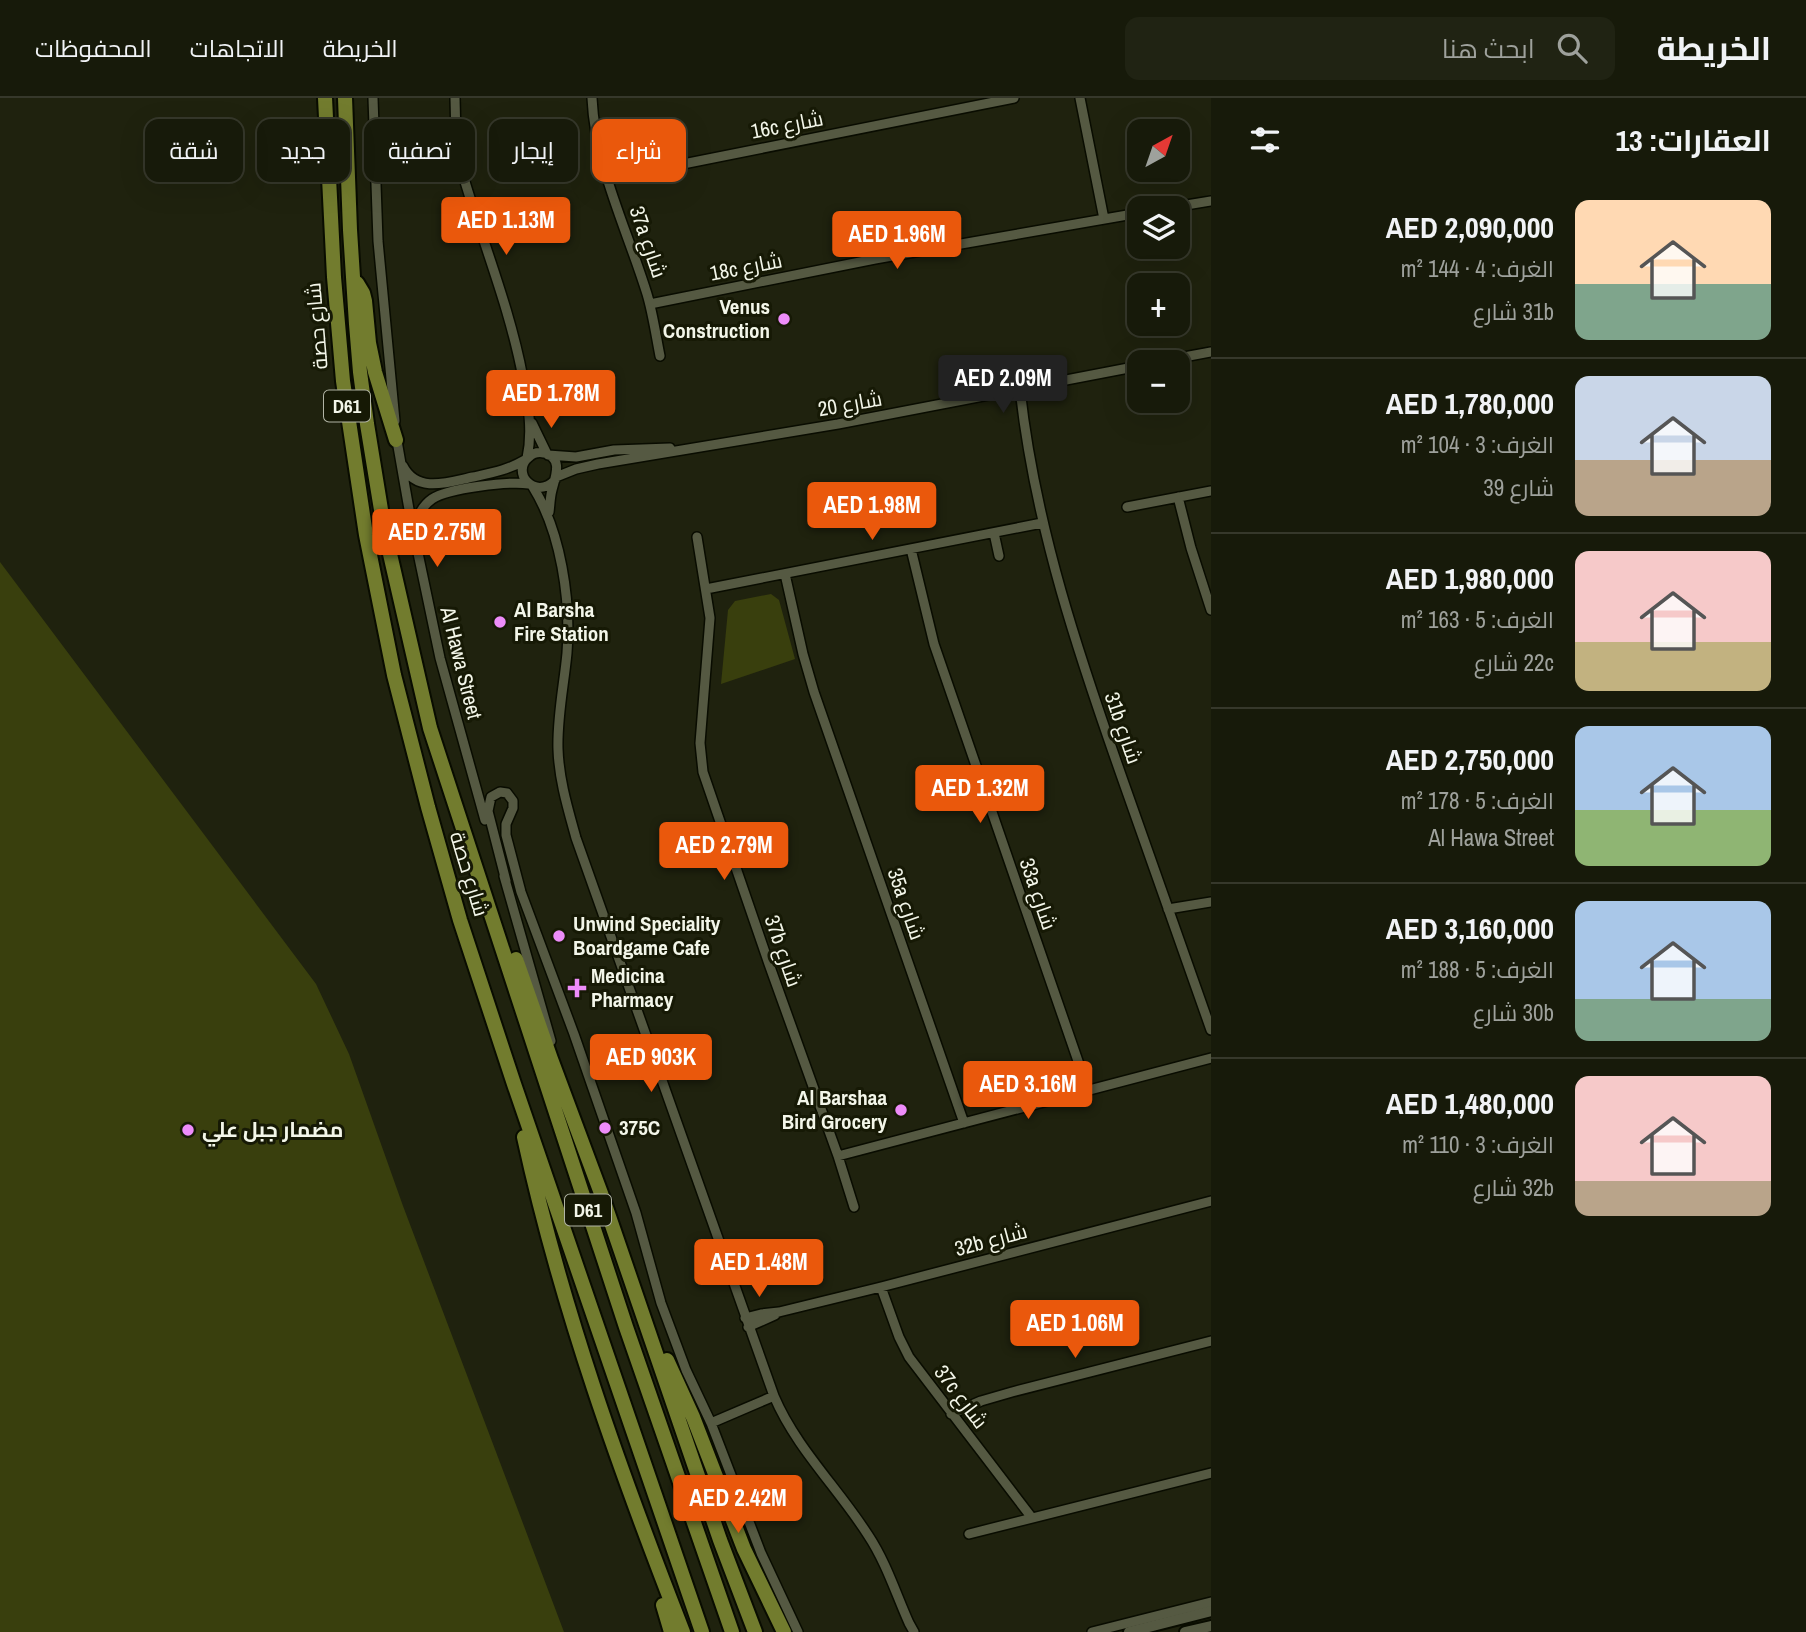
<!DOCTYPE html>
<html lang="ar">
<head>
<meta charset="utf-8">
<style>
	:root { --surface:#171a0a; --page:#202313; --text:#f1f3f6; --muted:#9ea19c; --line:#36382b; --accent:#ea580c }
	body { margin:0; font-family:"Archivo Narrow",Cairo,sans-serif; background:var(--page); color:var(--text); direction:rtl; height:100vh; display:flex; flex-direction:column; font-size:26px; white-space:nowrap }
	* { box-sizing:border-box; margin:0 }
	p { font-size:23px; color:var(--muted) }
	.icon { flex:none; width:38px; height:38px; fill:none; stroke:currentColor; stroke-width:2; stroke-linecap:round; stroke-linejoin:round }
	.map { position:relative; flex:1; overflow:hidden; direction:ltr }
	.panel { display:flex; flex-direction:column; background:var(--surface); width:595px }
	.panel>* { flex:none }
	.top-card { position:absolute; left:21px; top:21px; width:665px; height:63px; direction:rtl; display:flex; gap:14px }
	.needle { width:46px; rotate:40deg }
	.fabs { position:absolute; left:1127px; top:21px; display:grid; gap:14px }
	.fabs a { display:grid; place-items:center; width:63px; height:63px; border-radius:14px; background:var(--surface); box-shadow:0 7px 28px #0002,0 0 0 2px var(--line); font-size:35px }
	.price { position:absolute; translate:-50% -60px; padding:0 16px; border-radius:7px; background:var(--accent); color:#fff; font-size:23px; line-height:46px; filter:drop-shadow(0 2px 4px #0008) }
	.price::after { content:''; position:absolute; left:50%; top:42px; width:21px; height:16px; margin-left:-10px; background:inherit; clip-path:polygon(0 0,100% 0,50% 100%) }
	.price.current { background:#222; color:#fff }
	ul { padding:0; list-style:none }
	li { display:flex; align-items:center; gap:21px; height:175px; padding:0 35px }
	li+li { border-top:2px solid var(--line) }
	li span { display:grid; place-items:center; flex:none; width:196px; height:140px; border-radius:14px; color:#555 }
	li>.icon { margin-inline-start:auto }
	span .icon { width:84px; height:84px; fill:#fffc; stroke-width:1 }
	li b { font-size:30px }
	h2 { display:flex; justify-content:space-between; align-items:center; height:84px; padding:0 35px; font-size:30px }
	.pill { padding:0 24px; border-radius:14px; background:var(--surface); box-shadow:0 7px 28px #0002,0 0 0 2px var(--line); font-size:24px; line-height:63px }
	.pill.current { background:var(--accent); color:#fff }
	header { display:flex; align-items:center; gap:42px; box-sizing:border-box; height:98px; padding:0 35px; background:var(--surface); border-bottom:2px solid var(--line) }
	header strong { font-size:33px }
	nav { display:flex; gap:38px; margin-inline-start:auto; font-size:24px }
	.search { width:490px; height:63px; background:var(--page); display:flex; align-items:center; gap:18px; box-sizing:border-box; padding:0 24px; border-radius:14px; color:var(--muted); font-size:26px }
	main { display:flex; flex:1; min-height:0 }
	.map>svg:first-child { display:block }
	.green { fill:#393f0d }
	.lines { fill:none; stroke-linecap:round; stroke-linejoin:round }
	.minor-casing { stroke:#090c00; stroke-width:12 }
	.tertiary-casing { stroke:#090c00; stroke-width:14 }
	.primary-casing { stroke:#090c00; stroke-width:18 }
	.minor { stroke:#555942; stroke-width:9 }
	.tertiary { stroke:#555942; stroke-width:10 }
	.primary { stroke:#727c2e; stroke-width:14 }
	.poi-dot { fill:#ed8cf9; stroke:#161905; stroke-width:2.5 }
	.labels { text-anchor:middle; stroke-width:6; stroke-linejoin:round; paint-order:stroke }
	.shield { fill:#161905; stroke:#b1b4a5; stroke-width:2 }
	.shield-label { font-size:19px; font-weight:bold; fill:#f3f6e9 }
	.street-label { font-size:21px; fill:#f3f6e9; stroke:#161905 }
	.poi-label { font-size:21px; font-weight:bold; fill:#f3f6e9; stroke:#161905; text-anchor:start }
</style>
</head>
<body>
<header>
<strong>الخريطة</strong>
<div class="search"><svg class="icon" aria-label="search" viewBox="0 0 24 24"><circle cx="10" cy="10" r="6"/><path d="M15 15l6 6"/></svg>ابحث هنا</div>
<nav><a>الخريطة</a><a>الاتجاهات</a><a>المحفوظات</a></nav>
</header>
<main>
<section class="panel">
<h2>العقارات: 13<svg class="icon" aria-label="filters" viewBox="0 0 24 24"><path d="M4 7h16M4 17h16"/><circle cx="9" cy="7" r="2"/><circle cx="15" cy="17" r="2"/></svg></h2>
<ul>
<li><span style="background:linear-gradient(#ffd9b3 60%,#7fa58c 0)"><svg class="icon" aria-label="home" viewBox="0 0 24 24"><path d="M3 11l9-7 9 7M6 9v11h12V9"/></svg></span><div><b>AED 2,090,000</b><p>الغرف: 4 · 144 m²</p><p>31b شارع</p></div></li>
<li><span style="background:linear-gradient(#c9d6e8 60%,#b9a48a 0)"><svg class="icon" aria-label="home" viewBox="0 0 24 24"><path d="M3 11l9-7 9 7M6 9v11h12V9"/></svg></span><div><b>AED 1,780,000</b><p>الغرف: 3 · 104 m²</p><p>شارع 39</p></div></li>
<li><span style="background:linear-gradient(#f6c9c9 65%,#c2b280 0)"><svg class="icon" aria-label="home" viewBox="0 0 24 24"><path d="M3 11l9-7 9 7M6 9v11h12V9"/></svg></span><div><b>AED 1,980,000</b><p>الغرف: 5 · 163 m²</p><p>22c شارع</p></div></li>
<li><span style="background:linear-gradient(#a9c7e8 60%,#8fb573 0)"><svg class="icon" aria-label="home" viewBox="0 0 24 24"><path d="M3 11l9-7 9 7M6 9v11h12V9"/></svg></span><div><b>AED 2,750,000</b><p>الغرف: 5 · 178 m²</p><p>Al Hawa Street</p></div></li>
<li><span style="background:linear-gradient(#a9c7e8 70%,#7fa58c 0)"><svg class="icon" aria-label="home" viewBox="0 0 24 24"><path d="M3 11l9-7 9 7M6 9v11h12V9"/></svg></span><div><b>AED 3,160,000</b><p>الغرف: 5 · 188 m²</p><p>30b شارع</p></div></li>
<li><span style="background:linear-gradient(#f6c9c9 75%,#b9a48a 0)"><svg class="icon" aria-label="home" viewBox="0 0 24 24"><path d="M3 11l9-7 9 7M6 9v11h12V9"/></svg></span><div><b>AED 1,480,000</b><p>الغرف: 3 · 110 m²</p><p>32b شارع</p></div></li>
</ul>
</section>
<div class="map">
<svg width="1211" height="1534" viewBox="0 0 1211 1534">
	<rect width="100%" height="100%" fill="#1f220e"/>
	<path class="green" d="M 0,464 L 316,886 L 349,956 L 403,1108 L 564,1534 L 0,1534 Z
		M 771,496 L 779,502 L 795,561 L 721,586 L 728,512 L 735,503 Z"/>
	<g class="lines">
		<defs>
			<path id="minor" d="M 373,0 L 378,143 L 395,323
				M 455,0 L 456,41 L 459,63 C 479,136 509,205 523,280 C 528,307 533,332 527,360
				M 592,0 C 595,68 627,131 647,196 C 653,216 656,238 660,258
				M 1080,0 L 1104,121
				M 608,81 L 1014,0
				M 1168,110 L 1211,103
				M 650,206 L 875,161 L 1139,115
				M 1157,264 L 1211,254
				M 1020,291 C 1035,429 1080,561 1126,691 C 1154,771 1183,852 1211,932
				M 532,325 L 547,356
				M 396,337 L 410,417 L 440,560 L 485,722
				M 548,357 L 576,359 L 614,352 L 670,350
				M 403,368 C 417,396 449,384 473,379 C 491,375 508,372 525,362
				M 556,379 L 576,371 L 598,366 L 838,326 L 1139,268
				M 533,389 C 561,434 571,502 567,555 C 564,587 557,619 558,651 C 559,682 568,711 576,740 L 774,1298 C 796,1350 838,1390 868,1437 C 886,1464 896,1496 909,1525 L 914,1534
				M 1178,399 L 1191,450 L 1211,512
				M 1127,409 L 1211,393
				M 549,414 C 550,407 550,399 552,392 C 555,379 564,360 544,355 C 539,354 533,355 529,359 C 510,374 535,403 555,382
				M 414,429 C 418,418 422,408 432,401 C 448,390 510,383 529,386
				M 994,435 L 999,458
				M 697,439 L 710,520 L 700,645 L 703,674 L 769,866 L 838,1058 L 854,1109
				M 911,451 L 934,546 L 1088,992
				M 785,476 L 803,556 L 814,594 L 964,1025
				M 706,491 L 1042,425
				M 504,778 L 551,943
				M 506,783 L 488,713 L 491,699 L 500,694 L 507,695 L 513,703 L 513,710 L 506,726 L 506,737 L 521,794 L 574,936 L 636,1115 L 661,1205 L 686,1272 L 711,1325 L 761,1455 L 798,1534
				M 1168,811 L 1211,804
				M 838,1058 L 1211,960
				M 881,1189 L 899,1239 L 909,1259 L 1032,1420
				M 745,1220 L 761,1216 L 779,1214 L 881,1189 L 1211,1103
				M 748,1229 L 775,1217
				M 951,1316 L 981,1303 L 1012,1294 L 1211,1243
				M 711,1325 L 774,1298
				M 969,1436 L 1211,1375
				M 1092,1534 L 1211,1504"/>
			<path id="tertiary" d="M 1129,1534 L 1211,1513
				M 1185,1534 L 1211,1528"/>
			<path id="primary" d="M 325,0 L 334,179 L 343,283 L 366,437 L 394,577 L 428,709 L 460,822 L 514,986 L 702,1534
				M 345,0 L 350,132 L 356,226 L 360,274 L 367,326 L 384,430 L 430,630 L 626,1229 L 732,1534
				M 357,185 L 363,195 L 365,203 L 369,245 L 375,274 L 396,342
				M 516,861 L 551,961 L 602,1098 L 720,1442 L 755,1534
				M 524,1039 C 561,1209 620,1373 683,1534
				M 667,1262 L 693,1319 L 744,1451 L 784,1534
				M 663,1507 L 671,1534"/>
		</defs>
		<use href="#minor" class="minor-casing"/>
		<use href="#tertiary" class="tertiary-casing"/>
		<use href="#primary" class="primary-casing"/>
		<use href="#minor" class="minor"/>
		<use href="#tertiary" class="tertiary"/>
		<use href="#primary" class="primary"/>
	</g>
	<g class="poi-dot">
		<circle cx="784" cy="221" r="7"/>
		<circle cx="500" cy="524" r="7"/>
		<circle cx="559" cy="838" r="7"/>
		<path d="M573.5 879.5h7v7h7v7h-7v7h-7v-7h-7v-7h7z"/>
		<circle cx="901" cy="1012" r="7"/>
		<circle cx="605" cy="1030" r="7"/>
		<circle cx="188" cy="1032" r="7"/>
	</g>
	<g class="labels">
		<g class="shield">
			<rect x="324" y="292.5" width="46" height="31" rx="5"/>
			<rect x="565" y="1096.5" width="46" height="31" rx="5"/>
		</g>
		<g class="shield-label">
			<text x="347" y="315">D61</text>
			<text x="588" y="1119">D61</text>
		</g>
		<g class="street-label">
			<text transform="translate(787 27) rotate(-11)" y="7">16c شارع</text>
			<text transform="translate(648 144) rotate(71)" y="7">37a شارع</text>
			<text transform="translate(746 169) rotate(-11)" y="7">18c شارع</text>
			<text transform="translate(317 228) rotate(-95)" y="7">شارع حصة</text>
			<text transform="translate(850 306) rotate(-10)" y="7">شارع 20</text>
			<text transform="translate(461 565) rotate(76)" y="7">Al Hawa Street</text>
			<text transform="translate(1123 630) rotate(71)" y="7">31b شارع</text>
			<text transform="translate(469 776) rotate(73)" y="7">شارع حصة</text>
			<text transform="translate(1038 796) rotate(71)" y="7">33a شارع</text>
			<text transform="translate(906 806) rotate(71)" y="7">35a شارع</text>
			<text transform="translate(783 853) rotate(71)" y="7">37b شارع</text>
			<text transform="translate(991 1142) rotate(-15)" y="7">32b شارع</text>
			<text transform="translate(961 1299) rotate(53)" y="7">37c شارع</text>
		</g>
		<g class="poi-label">
			<text x="770" y="216" text-anchor="end">Venus<tspan x="770" dy="24">Construction</tspan></text>
			<text x="514" y="519">Al Barsha<tspan x="514" dy="24">Fire Station</tspan></text>
			<text x="573" y="833">Unwind Speciality<tspan x="573" dy="24">Boardgame Cafe</tspan></text>
			<text x="591" y="885">Medicina<tspan x="591" dy="24">Pharmacy</tspan></text>
			<text x="887" y="1007" text-anchor="end">Al Barshaa<tspan x="887" dy="24">Bird Grocery</tspan></text>
			<text x="619" y="1037">375C</text>
			<text x="202" y="1039">مضمار جبل علي</text>
		</g>
	</g>
</svg>
<div class="fabs">
<a><svg class="needle" viewBox="-14 -14 28 28"><path d="M0-13l5 13h-10z" fill="#e53935"/><path d="M0 13l5-13h-10z" fill="#9ea19c"/></svg></a>
<a><svg class="icon" aria-label="layers" viewBox="0 0 24 24"><path d="M12 4l9 5-9 5-9-5zM3 14l9 5 9-5"/></svg></a>
<a>+</a>
<a>−</a>
</div>
<b class="price" style="left:506px;top:159px">AED 1.13M</b>
<b class="price" style="left:897px;top:173px">AED 1.96M</b>
<b class="price current" style="left:1003px;top:317px">AED 2.09M</b>
<b class="price" style="left:551px;top:332px">AED 1.78M</b>
<b class="price" style="left:872px;top:444px">AED 1.98M</b>
<b class="price" style="left:437px;top:471px">AED 2.75M</b>
<b class="price" style="left:980px;top:727px">AED 1.32M</b>
<b class="price" style="left:724px;top:784px">AED 2.79M</b>
<b class="price" style="left:651px;top:996px">AED 903K</b>
<b class="price" style="left:1028px;top:1023px">AED 3.16M</b>
<b class="price" style="left:759px;top:1201px">AED 1.48M</b>
<b class="price" style="left:1075px;top:1262px">AED 1.06M</b>
<b class="price" style="left:738px;top:1437px">AED 2.42M</b>
<div class="top-card">
<a class="pill current">شراء</a>
<a class="pill">إيجار</a>
<a class="pill">تصفية</a>
<a class="pill">جديد</a>
<a class="pill">شقة</a>
</div>
</div>
</main>
</body>
</html>
